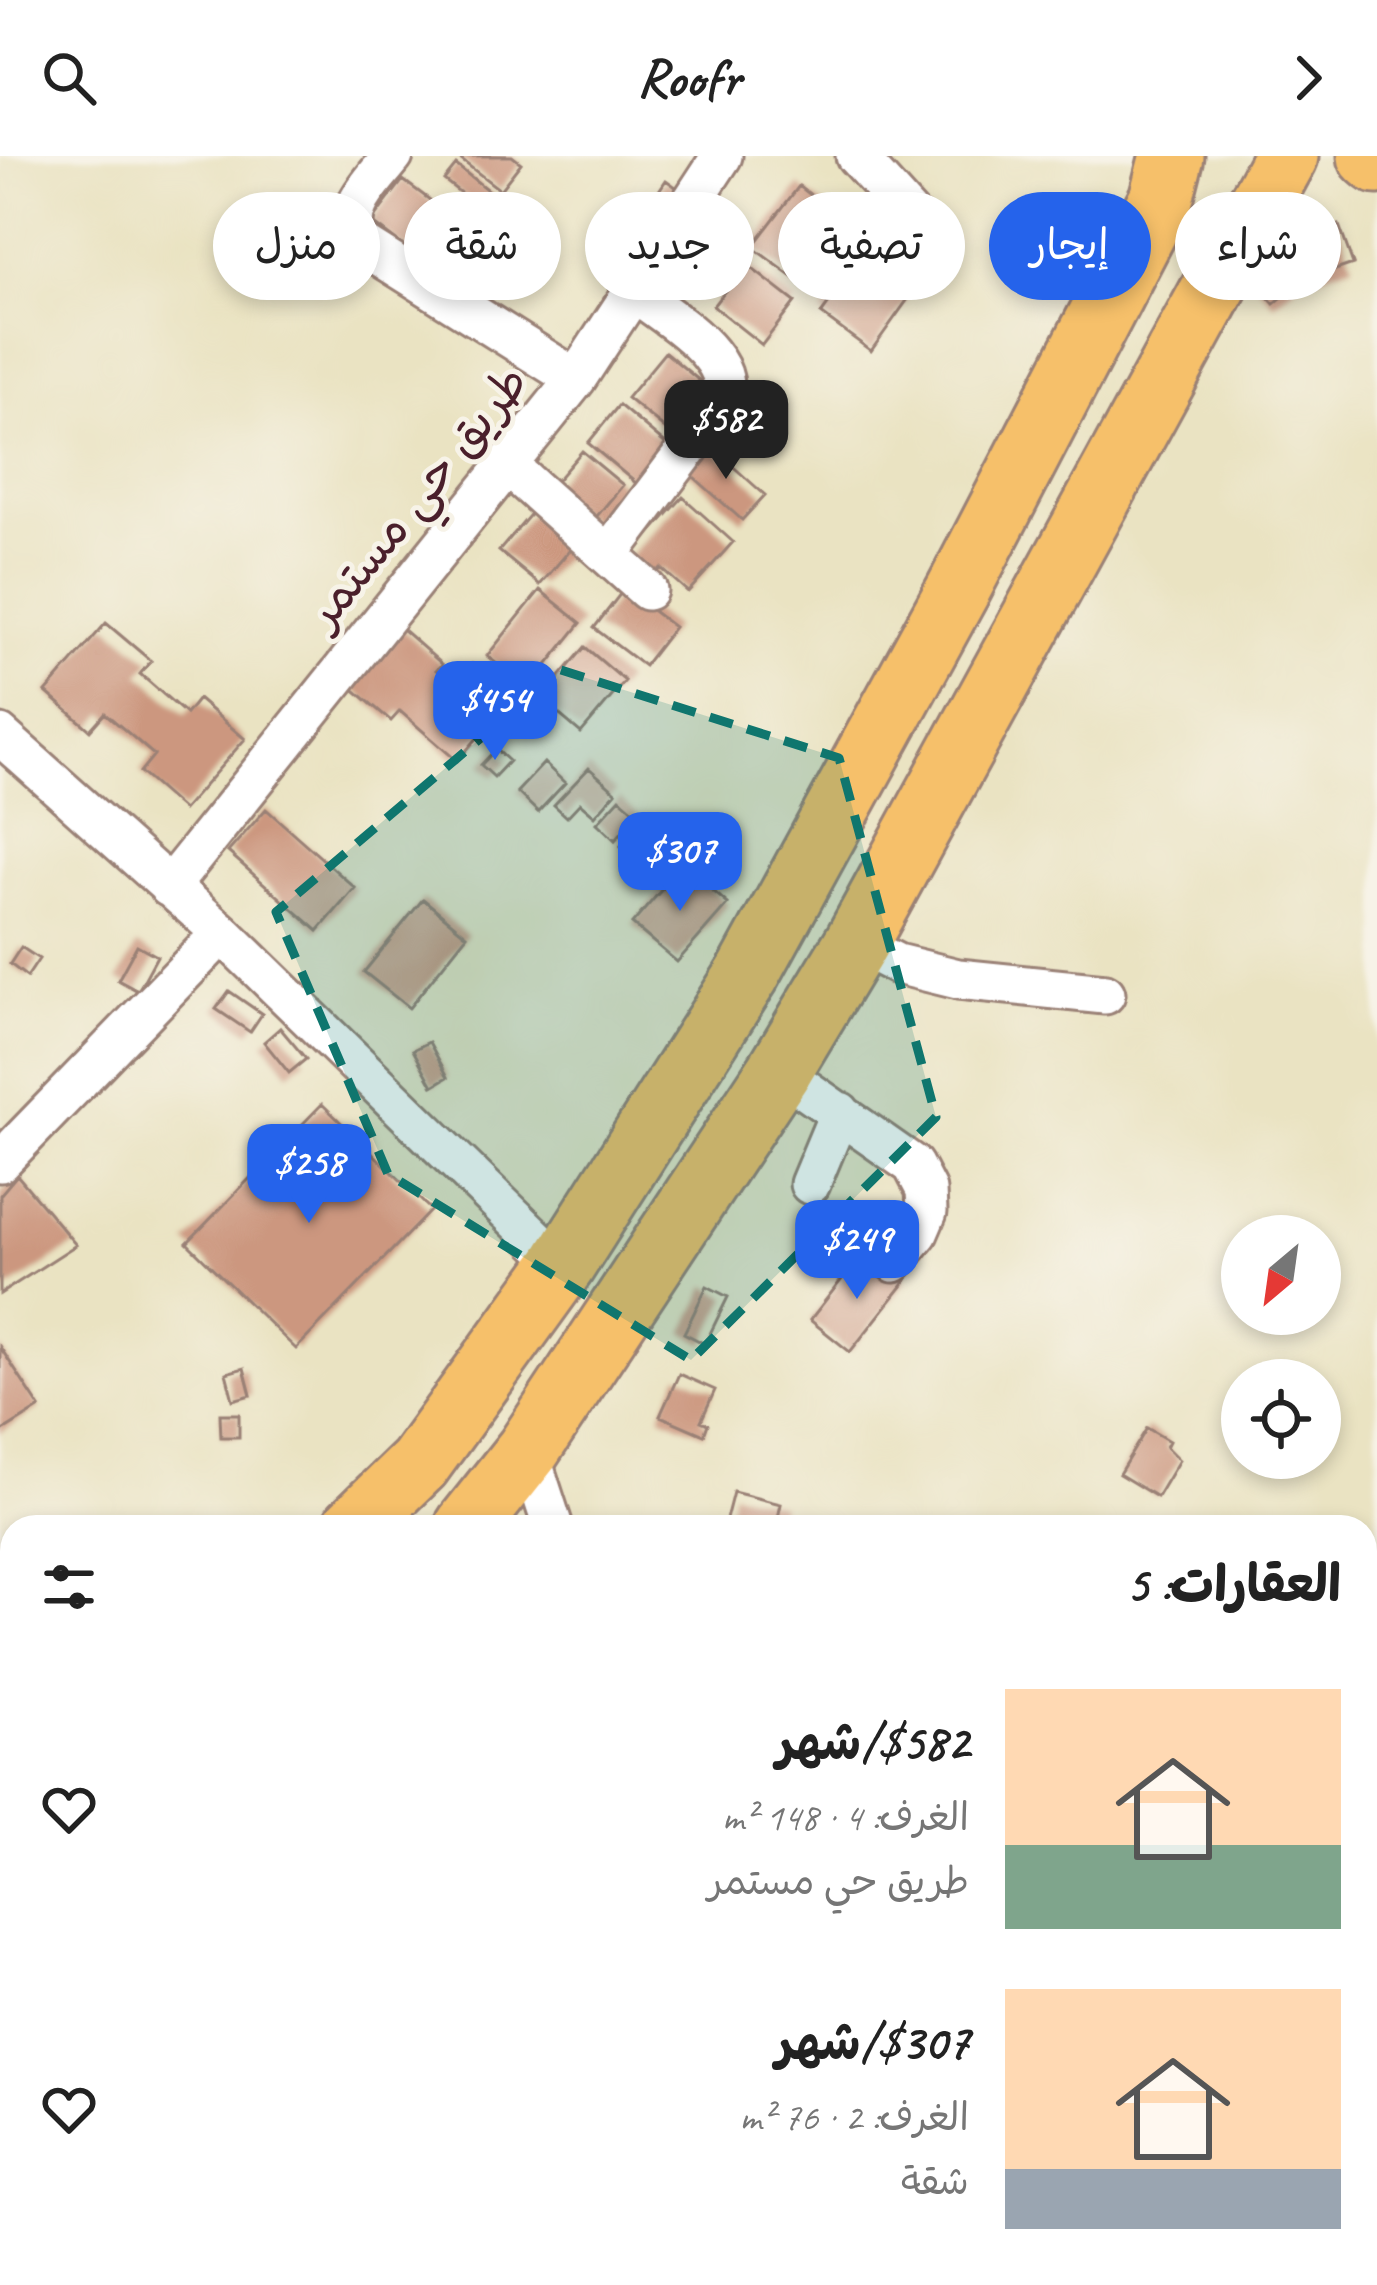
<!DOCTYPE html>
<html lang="ar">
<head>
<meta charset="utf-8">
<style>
	:root { --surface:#fff; --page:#f2f2f2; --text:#222; --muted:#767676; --accent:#2563eb }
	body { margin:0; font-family:Caveat,"Playpen Sans Arabic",sans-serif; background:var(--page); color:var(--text); direction:rtl; height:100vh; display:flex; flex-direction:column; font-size:45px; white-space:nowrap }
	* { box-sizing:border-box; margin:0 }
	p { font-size:39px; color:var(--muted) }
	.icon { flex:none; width:66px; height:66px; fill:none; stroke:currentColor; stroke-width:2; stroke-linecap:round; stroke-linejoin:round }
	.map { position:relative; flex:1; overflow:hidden; direction:ltr }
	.drawer { position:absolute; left:0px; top:1359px; width:1377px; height:771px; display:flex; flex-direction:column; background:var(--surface); border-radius:36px 36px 0 0; box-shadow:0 6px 18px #0003; direction:rtl }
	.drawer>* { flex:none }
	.hud { position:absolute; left:36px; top:36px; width:1305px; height:108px; direction:rtl; display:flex; gap:24px }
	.needle { width:78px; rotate:209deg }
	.fabs { position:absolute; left:1221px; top:1059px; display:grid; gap:24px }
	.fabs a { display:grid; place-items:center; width:120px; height:120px; border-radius:50%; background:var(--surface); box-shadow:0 6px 18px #0003; font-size:60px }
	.price { position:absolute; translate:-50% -102px; padding:0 27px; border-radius:24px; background:var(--accent); color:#fff; font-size:39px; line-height:78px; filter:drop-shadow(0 3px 6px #0008) }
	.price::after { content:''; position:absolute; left:50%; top:72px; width:36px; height:27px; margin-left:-18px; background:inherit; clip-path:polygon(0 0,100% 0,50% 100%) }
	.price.current { background:#222; color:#fff }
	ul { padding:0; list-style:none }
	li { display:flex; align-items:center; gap:36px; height:300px; padding:0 36px }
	li span { display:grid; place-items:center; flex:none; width:336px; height:240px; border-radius:0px; color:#555 }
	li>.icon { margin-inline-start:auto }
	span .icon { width:144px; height:144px; fill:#fffc; stroke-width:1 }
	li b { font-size:51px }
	h2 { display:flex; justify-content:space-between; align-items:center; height:144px; padding:0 36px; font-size:51px }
	.pill { padding:0 42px; border-radius:54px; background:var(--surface); box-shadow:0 6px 18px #0003; font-size:42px; line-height:108px }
	.pill.current { background:var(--accent); color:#fff }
	header { display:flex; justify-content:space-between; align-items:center; height:156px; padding:0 36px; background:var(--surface); font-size:54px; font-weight:700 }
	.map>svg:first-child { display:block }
	.building { fill:#cc977f }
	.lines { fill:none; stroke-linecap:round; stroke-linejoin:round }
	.street-casing { stroke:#9a8176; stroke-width:45 }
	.primary-casing { stroke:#9a8176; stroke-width:69 }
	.street { stroke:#fff; stroke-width:39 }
	.primary { stroke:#f6c06b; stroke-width:63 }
	.marked { fill:#0f766e; fill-opacity:0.2; stroke:#0f766e; stroke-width:9; stroke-dasharray:24 15; stroke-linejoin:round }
	.labels { text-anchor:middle; stroke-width:10; stroke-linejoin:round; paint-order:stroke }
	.street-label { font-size:48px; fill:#4a1f2b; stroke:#f7f3e8 }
</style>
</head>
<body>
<header><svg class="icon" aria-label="forward" viewBox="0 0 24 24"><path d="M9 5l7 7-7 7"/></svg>Roofr<svg class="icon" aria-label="search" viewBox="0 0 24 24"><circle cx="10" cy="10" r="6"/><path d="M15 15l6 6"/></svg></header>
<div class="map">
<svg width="1377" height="2129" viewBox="0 0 1377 2129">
	<rect width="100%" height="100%" fill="#f7f3e8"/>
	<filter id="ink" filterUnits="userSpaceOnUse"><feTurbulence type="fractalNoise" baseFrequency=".00833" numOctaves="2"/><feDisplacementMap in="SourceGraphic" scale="24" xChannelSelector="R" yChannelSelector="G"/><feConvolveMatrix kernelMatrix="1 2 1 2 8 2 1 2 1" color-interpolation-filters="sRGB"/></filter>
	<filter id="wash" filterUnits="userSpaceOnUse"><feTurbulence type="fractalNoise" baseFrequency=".004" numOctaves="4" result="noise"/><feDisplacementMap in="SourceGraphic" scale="48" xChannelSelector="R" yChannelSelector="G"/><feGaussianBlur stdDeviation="2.7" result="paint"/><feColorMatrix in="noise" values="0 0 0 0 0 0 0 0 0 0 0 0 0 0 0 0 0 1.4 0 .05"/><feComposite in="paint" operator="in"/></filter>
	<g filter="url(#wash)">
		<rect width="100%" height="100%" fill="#eae3c2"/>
		<g id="blocks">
			<path class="building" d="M 456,0 L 512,0 L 521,7 L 500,34 Z
				M 456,9 L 520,60 L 509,75 L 444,24 Z
				M 403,24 L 457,64 L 426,107 L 371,66 Z
				M 666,24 L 680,34 L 624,117 L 610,108 Z
				M 799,30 L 855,73 L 809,133 L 752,91 Z
				M 1339,69 L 1353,108 L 1309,123 L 1295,85 Z
				M 1278,99 L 1301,125 L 1274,148 L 1251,122 Z
				M 858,107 L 908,143 L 871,195 L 821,158 Z
				M 746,108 L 795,146 L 762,189 L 713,150 Z
				M 665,196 L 713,236 L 676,282 L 627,242 Z
				M 619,249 L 668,290 L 637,328 L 588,287 Z
				M 709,289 L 765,339 L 742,364 L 686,314 Z
				M 582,295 L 623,329 L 592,366 L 550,332 Z
				M 683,341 L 733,386 L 688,436 L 661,412 L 652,422 L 629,401 Z
				M 540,347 L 581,381 L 540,429 L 499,395 Z
				M 624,433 L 674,471 L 644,510 L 594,472 Z
				M 540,434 L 581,467 L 528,533 L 487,500 Z
				M 394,466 L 442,508 L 436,514 L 453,529 L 472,508 L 512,543 L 457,605 L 400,555 L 391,565 L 343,524 Z
				M 106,467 L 151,505 L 140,518 L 186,558 L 198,543 L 245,583 L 183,654 L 140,616 L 154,599 L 105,557 L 90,574 L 46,536 Z
				M 585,491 L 625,525 L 581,577 L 541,543 Z
				M 496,593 L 509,605 L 494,621 L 481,609 Z
				M 544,607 L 565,627 L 538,656 L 517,636 Z
				M 589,612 L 616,636 L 595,660 L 580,647 L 567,661 L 554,649 Z
				M 620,642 L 638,658 L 615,684 L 597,667 Z
				M 266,653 L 355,732 L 318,775 L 228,696 Z
				M 643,666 L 680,700 L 658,724 L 621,690 Z
				M 683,709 L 728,748 L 677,806 L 632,768 Z
				M 423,743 L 467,779 L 409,852 L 364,816 Z
				M 137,789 L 157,800 L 138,835 L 118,824 Z
				M 21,791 L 39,803 L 27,821 L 10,808 Z
				M 229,835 L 262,858 L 250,876 L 216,853 Z
				M 280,872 L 306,903 L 289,917 L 264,886 Z
				M 429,886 L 448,921 L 433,930 L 413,894 Z
				M 322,948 L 431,1054 L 296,1193 L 187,1087 Z
				M 17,1019 L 76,1089 L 0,1138 L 0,1039 Z
				M 861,1099 L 907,1124 L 850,1196 L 810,1164 Z
				M 707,1130 L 728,1141 L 705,1188 L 684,1177 Z
				M 0,1191 L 40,1252 L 0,1277 Z
				M 244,1212 L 251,1239 L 233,1244 L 226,1217 Z
				M 679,1218 L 715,1234 L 701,1265 L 708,1268 L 704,1279 L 660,1260 Z
				M 220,1258 L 239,1258 L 239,1281 L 221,1281 Z
				M 1147,1272 L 1169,1285 L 1166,1291 L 1179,1304 L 1157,1341 L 1119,1318 Z
				M 733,1336 L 781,1348 L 776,1371 L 724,1371 Z
				M 205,2118 L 260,2118 L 249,2129 L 215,2129 Z"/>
		</g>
	</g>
	<g filter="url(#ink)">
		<use href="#blocks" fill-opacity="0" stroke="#9a8176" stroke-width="3"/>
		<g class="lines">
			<defs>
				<path id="street" d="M 393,0 C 374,25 340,54 358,86 L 576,223
					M 856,0 L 915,65 L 884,102
					M 506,308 L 647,434
					M 608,399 L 718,253 C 747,205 668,163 635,136
					M 0,579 L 222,777 L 563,1109
					M 169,731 L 576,223 L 722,0
					M 856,787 L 897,808 L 958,823 L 1105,838
					M 779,915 L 913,1009 L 926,1034 L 927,1056 L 918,1077 L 894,1106
					M 0,1006 L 222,777
					M 810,1028 L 840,956
					M 528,1294 L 553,1371
					M 0,1857 L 12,1883
					M 0,1965 L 12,1951
					M 124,2118 L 129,2129"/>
				<path id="primary" d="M 1370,0 L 1377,6
					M 354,1371 L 419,1308 L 563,1109 L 748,818 L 958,434 L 1161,43 L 1172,0
					M 467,1371 L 528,1294 L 779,915 L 856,787 L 1286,0
					M 0,1648 L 12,1642
					M 0,1730 L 12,1724"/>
			</defs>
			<use href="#street" class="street-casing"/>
			<use href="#primary" class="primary-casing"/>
			<use href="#street" class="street"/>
			<use href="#primary" class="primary"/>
		</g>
	</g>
	<path class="marked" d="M 561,514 L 839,602 L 936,961 L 691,1204 L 388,1018 L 276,756 Z"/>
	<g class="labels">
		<g class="street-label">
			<text transform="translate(416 340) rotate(-51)" y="17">طريق حي مستمر</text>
		</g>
	</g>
</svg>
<div class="fabs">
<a><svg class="needle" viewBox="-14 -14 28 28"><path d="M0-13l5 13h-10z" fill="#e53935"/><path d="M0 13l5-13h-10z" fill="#767676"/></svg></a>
<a><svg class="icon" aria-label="locate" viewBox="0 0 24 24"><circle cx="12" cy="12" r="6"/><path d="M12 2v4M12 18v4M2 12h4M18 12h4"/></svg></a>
</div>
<b class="price current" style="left:726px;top:326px">$582</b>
<b class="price" style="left:495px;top:607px">$454</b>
<b class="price" style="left:680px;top:758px">$307</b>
<b class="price" style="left:309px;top:1070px">$258</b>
<b class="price" style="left:857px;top:1146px">$249</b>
<div class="hud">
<a class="pill">شراء</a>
<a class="pill current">إيجار</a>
<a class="pill">تصفية</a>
<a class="pill">جديد</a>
<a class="pill">شقة</a>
<a class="pill">منزل</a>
</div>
<section class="drawer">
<h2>العقارات: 5<svg class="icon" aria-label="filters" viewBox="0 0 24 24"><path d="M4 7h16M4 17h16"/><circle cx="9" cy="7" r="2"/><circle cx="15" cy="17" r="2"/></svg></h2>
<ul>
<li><span style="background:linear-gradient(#ffd9b3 65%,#7fa58c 0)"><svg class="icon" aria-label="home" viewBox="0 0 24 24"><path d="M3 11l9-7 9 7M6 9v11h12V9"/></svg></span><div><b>$582/شهر</b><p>الغرف: 4 · 148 m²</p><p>طريق حي مستمر</p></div><svg class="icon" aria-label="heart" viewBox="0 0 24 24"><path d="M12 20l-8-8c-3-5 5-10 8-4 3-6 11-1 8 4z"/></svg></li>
<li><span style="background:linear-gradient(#ffd9b3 75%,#9aa5b1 0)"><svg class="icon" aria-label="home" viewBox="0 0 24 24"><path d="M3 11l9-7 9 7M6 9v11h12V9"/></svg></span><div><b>$307/شهر</b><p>الغرف: 2 · 76 m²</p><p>شقة</p></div><svg class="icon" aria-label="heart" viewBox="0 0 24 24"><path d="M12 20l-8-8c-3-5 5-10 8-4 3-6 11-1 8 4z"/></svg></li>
</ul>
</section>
</div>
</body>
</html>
